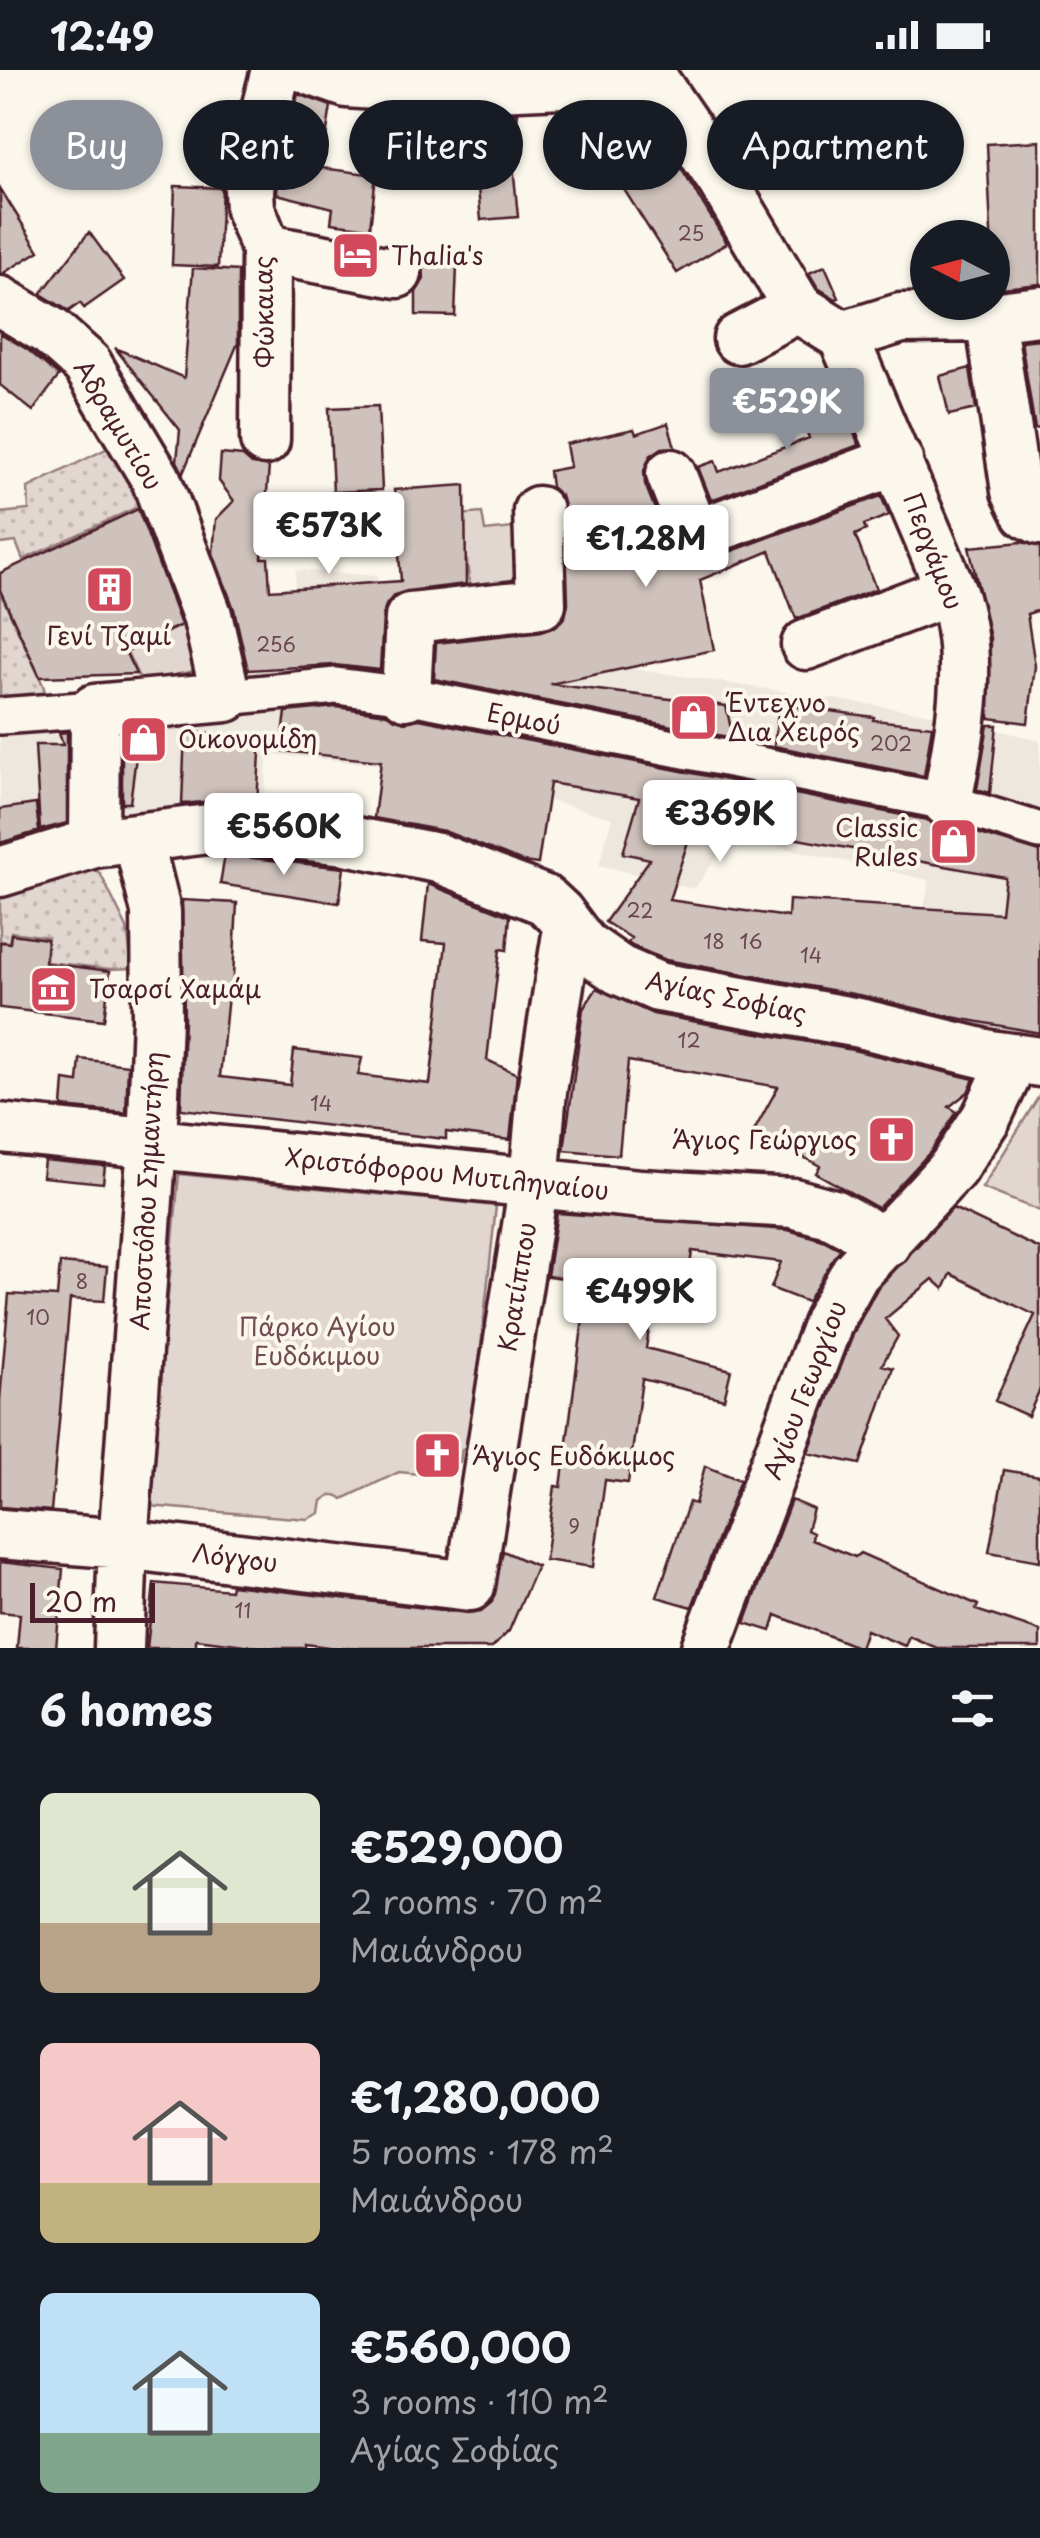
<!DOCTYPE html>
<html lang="en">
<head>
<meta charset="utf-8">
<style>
	:root { --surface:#171b24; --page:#20242c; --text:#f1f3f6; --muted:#9ea1a6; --accent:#8c9099 }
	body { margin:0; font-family:"Playpen Sans",sans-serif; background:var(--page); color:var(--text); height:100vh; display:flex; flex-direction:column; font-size:38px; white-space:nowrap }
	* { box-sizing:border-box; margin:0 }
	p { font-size:32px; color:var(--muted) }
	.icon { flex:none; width:55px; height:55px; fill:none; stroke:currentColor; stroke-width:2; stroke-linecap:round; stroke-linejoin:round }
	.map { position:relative; height:1578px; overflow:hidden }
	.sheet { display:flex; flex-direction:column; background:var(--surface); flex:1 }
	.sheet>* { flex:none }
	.top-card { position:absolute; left:30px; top:30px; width:980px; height:90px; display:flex; gap:20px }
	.needle { width:65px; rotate:276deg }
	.controls { position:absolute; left:910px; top:150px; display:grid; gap:20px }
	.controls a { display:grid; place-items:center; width:100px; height:100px; border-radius:50%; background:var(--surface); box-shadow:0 2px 8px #0004; font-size:50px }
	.scale { position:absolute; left:30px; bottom:25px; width:125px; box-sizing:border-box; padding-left:10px; border:5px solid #4a1f2b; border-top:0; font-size:28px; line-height:35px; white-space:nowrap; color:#4a1f2b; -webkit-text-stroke:8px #fbf7ec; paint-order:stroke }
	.price { position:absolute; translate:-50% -85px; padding:0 22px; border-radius:10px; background:#fff; color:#222; font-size:32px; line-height:65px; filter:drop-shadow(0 2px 5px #0008) }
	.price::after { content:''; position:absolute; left:50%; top:60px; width:30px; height:22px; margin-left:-15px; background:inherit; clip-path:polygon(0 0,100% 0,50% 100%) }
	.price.current { background:var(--accent); color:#fff }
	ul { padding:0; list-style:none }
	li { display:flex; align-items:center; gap:30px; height:250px; padding:0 40px }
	li span { display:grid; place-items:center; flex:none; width:280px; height:200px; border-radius:15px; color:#555 }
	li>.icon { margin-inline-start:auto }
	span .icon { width:120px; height:120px; fill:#fffc; stroke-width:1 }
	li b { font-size:42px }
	h2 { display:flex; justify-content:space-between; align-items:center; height:120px; padding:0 40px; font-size:42px }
	.tag { padding:0 35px; border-radius:45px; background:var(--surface); box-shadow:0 2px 8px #0004; font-size:35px; line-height:90px }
	.tag.current { background:var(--accent); color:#fff }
	.status { display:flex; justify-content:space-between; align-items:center; height:70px; padding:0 50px; background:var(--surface); direction:ltr }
	.status svg { height:28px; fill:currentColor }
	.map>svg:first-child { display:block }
	.built { fill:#eee7de }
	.grass { fill:url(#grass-dots); stroke:#967b7e; stroke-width:2.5 }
	.green { fill:#e2d7d0; stroke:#967b7e; stroke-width:2.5 }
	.building { fill:#cfc2bc; stroke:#4a1f2b; stroke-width:2.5 }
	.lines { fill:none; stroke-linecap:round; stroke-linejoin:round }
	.pedestrian-casing { stroke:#4a1f2b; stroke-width:42 }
	.minor-casing { stroke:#4a1f2b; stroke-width:55 }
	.pedestrian { stroke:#fbf7ec; stroke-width:35 }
	.minor { stroke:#fbf7ec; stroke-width:48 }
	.labels { text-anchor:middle; stroke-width:8; stroke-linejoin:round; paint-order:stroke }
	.number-label { font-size:20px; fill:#6b484f }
	.poi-label { font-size:25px; fill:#4a1f2b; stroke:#fbf7ec; text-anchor:start }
	.street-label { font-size:25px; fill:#4a1f2b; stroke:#fbf7ec }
	.park-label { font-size:25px; fill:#704d54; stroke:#fbf7ec }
</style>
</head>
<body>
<div class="status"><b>12:49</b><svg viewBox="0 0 49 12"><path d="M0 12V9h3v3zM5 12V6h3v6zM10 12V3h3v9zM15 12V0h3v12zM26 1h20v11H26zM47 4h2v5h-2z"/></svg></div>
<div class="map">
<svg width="1040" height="1578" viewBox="0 0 1040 1578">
	<defs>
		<pattern id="grass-dots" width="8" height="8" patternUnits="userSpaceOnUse" patternTransform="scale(2.5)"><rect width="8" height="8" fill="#e2d7d0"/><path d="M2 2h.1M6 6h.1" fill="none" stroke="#c3b8b3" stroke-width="1.8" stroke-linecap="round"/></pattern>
	</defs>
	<rect width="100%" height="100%" fill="#fbf7ec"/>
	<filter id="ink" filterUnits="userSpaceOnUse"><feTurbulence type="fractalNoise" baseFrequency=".01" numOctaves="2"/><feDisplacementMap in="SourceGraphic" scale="20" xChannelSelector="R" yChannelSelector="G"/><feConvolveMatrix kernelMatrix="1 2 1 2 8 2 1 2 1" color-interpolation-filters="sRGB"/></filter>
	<g filter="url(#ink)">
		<path class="built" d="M 296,500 L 377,506 L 382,559 L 483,587 L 556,587 L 946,646 L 1040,671 L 1040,985 L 905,947 L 929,810 L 732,766 L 694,819 L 599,795 L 612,748 L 444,701 L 268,684 L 263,746 L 0,783 L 0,650 L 229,633 L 216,529 L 293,532 Z"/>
		<path class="grass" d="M 116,374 L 146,433 L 23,490 L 16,472 L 0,474 L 0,443 L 29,440 L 28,418 Z
			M 0,522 L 43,615 L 46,626 L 0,628 Z
			M 88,798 L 100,803 L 127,858 L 132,898 L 110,899 L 46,892 L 48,867 L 11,862 L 9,872 L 0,871 L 0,821 Z"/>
		<path class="green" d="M 482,443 L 485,461 L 524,457 L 527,516 L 470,520 L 467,491 L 446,490 L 446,446 Z
			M 197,548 L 204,599 L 141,612 L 127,582 Z
			M 1039,1026 L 1040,1026 L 1040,1141 L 982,1118 Z
			M 179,1104 L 496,1136 L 470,1379 L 462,1379 L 460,1392 L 451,1391 L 449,1407 L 399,1402 L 343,1429 C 335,1422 329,1425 322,1431 L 320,1443 L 308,1449 L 149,1436 Z"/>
		<path class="building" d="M 298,24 L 331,36 L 321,98 L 376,105 L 370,158 L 331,153 L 333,138 L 277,124 L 278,104 Z
			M 518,43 L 512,84 L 518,147 L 481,150 L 476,97 L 392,81 L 399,45 L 420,49 L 452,83 L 463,90 L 479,90 L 491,83 L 498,71 L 498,57 L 491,44 Z
			M 643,51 L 674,98 L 679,95 L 727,173 L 677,203 L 599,80 Z
			M 1040,71 L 1040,214 L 1002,218 L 1006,187 L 992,184 L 987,74 Z
			M 175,116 L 222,118 L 218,197 L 172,195 Z
			M 0,118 L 39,181 L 2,204 L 0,204 Z
			M 89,162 L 124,210 L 84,238 L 80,233 L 69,241 L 41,224 Z
			M 423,195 L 457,196 L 455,246 L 416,245 L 416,222 L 424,209 Z
			M 825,196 L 839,228 L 836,229 L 818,218 L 809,203 Z
			M 193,198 L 238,201 L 238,273 L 183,403 L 177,391 L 180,360 L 115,278 L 184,308 Z
			M 0,263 L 28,280 L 59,306 L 33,341 L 0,315 Z
			M 1040,269 L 1040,358 L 1035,359 L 1021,271 Z
			M 970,298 L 976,339 L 949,345 L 940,306 Z
			M 841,331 L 859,375 L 711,430 L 698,397 L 715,391 L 719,402 L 809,368 L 801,346 Z
			M 378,336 L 382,420 L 333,422 L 329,338 Z
			M 668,353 L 675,377 L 662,378 L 650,386 L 644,401 L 645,414 L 669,475 L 679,487 L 692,492 L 705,491 L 881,426 L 889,445 L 864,455 L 866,460 L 855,465 L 876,519 L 796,549 L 770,481 L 700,510 L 714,580 L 550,614 L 726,636 L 733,668 L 434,609 L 436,573 L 543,561 L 555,557 L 565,547 L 568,533 L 565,440 L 561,426 L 551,417 L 549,401 L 570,397 L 566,374 L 634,359 L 636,364 Z
			M 221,384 L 243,386 L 252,394 L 269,396 L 262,488 L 268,488 L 270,520 L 401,511 L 394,420 L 465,415 L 466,514 L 407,521 L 394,525 L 386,535 L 383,546 L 380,600 L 334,595 L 248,600 L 234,539 L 213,483 L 216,449 L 234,431 L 219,411 Z
			M 138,439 L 181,555 L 125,581 L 136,604 L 40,607 L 0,520 L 0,503 Z
			M 1022,472 L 1040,477 L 1040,540 L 1027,544 L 1035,596 L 1028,653 L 989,648 L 990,568 L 969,477 Z
			M 779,634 L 874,647 L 873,650 L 932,656 L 924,706 L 774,676 Z
			M 336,637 L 387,644 L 404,652 L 419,649 L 742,713 L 752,760 L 695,750 L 669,830 L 788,847 L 789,830 L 1001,843 L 1005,807 L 765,763 L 770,719 L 927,750 L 941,759 L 957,757 L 1040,782 L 1040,963 L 952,947 L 864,926 L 666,890 L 632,876 L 628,873 L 631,868 L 605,852 L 650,789 L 623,783 L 639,728 L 550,713 L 538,794 L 523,792 L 444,761 L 374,748 L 381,691 L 281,681 L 286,642 Z
			M 988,655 L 997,655 L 990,723 L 977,719 Z
			M 67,662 L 67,753 L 40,760 L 35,675 L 63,675 L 59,663 Z
			M 185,662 L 261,667 L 257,733 L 222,730 L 182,734 Z
			M 139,663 L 130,733 L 122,733 L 122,664 Z
			M 36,734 L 39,761 L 0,773 L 0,739 Z
			M 225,785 L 344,798 L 339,833 L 220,814 Z
			M 428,814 L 510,846 L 507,880 L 500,879 L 487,990 L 517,1004 L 510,1070 L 446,1062 L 446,1069 L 181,1039 L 184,949 L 182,830 L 237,833 L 232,925 L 228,925 L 220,1007 L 290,1015 L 294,980 L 362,988 L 358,1005 L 430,1014 L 446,873 L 422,871 Z
			M 11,864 L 47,869 L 45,893 L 110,901 L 104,950 L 0,938 L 0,872 L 10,873 Z
			M 597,918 L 653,944 L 853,980 L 974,1009 L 968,1022 L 949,1037 L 957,1042 L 931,1081 L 878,1138 L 816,1103 L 820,1096 L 754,1061 L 778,1017 L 628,991 L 619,1085 L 564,1080 L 583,939 Z
			M 80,989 L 128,995 L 126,1043 L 62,1037 L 64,1010 L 78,1012 Z
			M 44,1090 L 105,1096 L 103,1113 L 42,1107 Z
			M 953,1138 L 1040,1179 L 1040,1319 L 1028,1346 L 995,1331 L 1035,1245 L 951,1204 L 944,1219 L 933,1209 L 885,1249 L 898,1266 L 882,1295 L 893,1298 L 860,1394 L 808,1383 L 854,1262 L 877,1219 Z
			M 557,1143 L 788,1160 L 823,1170 L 840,1179 L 807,1232 L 771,1218 L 781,1192 L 692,1181 L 688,1211 L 657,1207 L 646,1278 L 731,1300 L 724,1329 L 642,1309 L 628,1413 L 605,1410 L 593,1497 L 545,1490 L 555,1416 L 561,1417 L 588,1211 L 547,1206 Z
			M 60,1193 L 107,1197 L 104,1231 L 70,1229 L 51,1441 L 0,1437 L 0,1330 L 9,1224 L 57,1227 Z
			M 705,1396 L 740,1410 L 692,1537 L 657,1527 L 689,1432 L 695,1434 Z
			M 1004,1400 L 1040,1406 L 1040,1491 L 989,1482 Z
			M 791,1430 L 813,1439 L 807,1460 L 813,1463 L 812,1470 L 855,1487 L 860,1483 L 978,1535 L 976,1540 L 1040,1561 L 1040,1578 L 937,1578 L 909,1566 L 905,1576 L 866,1560 L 860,1578 L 776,1545 L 771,1561 L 745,1553 Z
			M 503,1481 L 537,1496 L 509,1561 L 492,1578 L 336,1578 L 305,1574 L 305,1578 L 270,1578 L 196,1569 L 196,1578 L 147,1578 L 154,1513 L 230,1520 L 231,1515 L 468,1543 L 481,1541 L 492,1532 Z
			M 0,1492 L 63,1499 L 56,1578 L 17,1578 L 20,1544 L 0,1542 Z"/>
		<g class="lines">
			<defs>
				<path id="pedestrian" d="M 226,627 L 336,616 L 406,625 L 947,732 L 1040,761
					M 0,646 L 95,639"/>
				<path id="minor" d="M 310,0 L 347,13 L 430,19 L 653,9 L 722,110 L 798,238 L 843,266 L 951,520 C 976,587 960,664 947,732
					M 430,19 L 472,64
					M 266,179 L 397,203
					M 0,231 L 51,262 L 87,294 L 156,409 L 207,545 L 226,627 L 95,639 L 94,773
					M 990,247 L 1016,421 L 1027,443 L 1040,450
					M 843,266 L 901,248 L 990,247 L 1040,241
					M 738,269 L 798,238
					M 265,370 L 266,179 L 250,139 L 249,121 L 251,99 L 276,0
					M 671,404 L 695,465 L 898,390
					M 806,575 L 951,520
					M 406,625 L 410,548 C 455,544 496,537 541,534 L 538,441
					M 0,802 L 94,773 L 225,757 L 345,770 L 438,788 L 545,830 L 559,843 L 583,875 L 619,900 L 658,917 L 859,953 L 990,985 L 1040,992
					M 0,1058 L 641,1124 L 793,1133 L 833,1144 L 886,1173
					M 0,1464 L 123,1474 L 470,1516 L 534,1112 L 542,1021 L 568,858
					M 119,1578 L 123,1474 L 152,1074 L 157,949 L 156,841 L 138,769
					M 706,1578 L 829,1250 L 855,1203 L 953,1098 L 986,1048 L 1014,989"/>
			</defs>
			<use href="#pedestrian" class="pedestrian-casing"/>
			<use href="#minor" class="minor-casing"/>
			<use href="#pedestrian" class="pedestrian"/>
			<use href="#minor" class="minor"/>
		</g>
	</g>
	<defs>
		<symbol id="hotel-square" viewBox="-11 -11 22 22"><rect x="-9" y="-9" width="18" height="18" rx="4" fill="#d1495b" stroke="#fbf7ec"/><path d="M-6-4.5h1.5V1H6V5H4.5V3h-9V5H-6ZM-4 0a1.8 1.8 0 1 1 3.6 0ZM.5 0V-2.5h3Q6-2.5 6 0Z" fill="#fff"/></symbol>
		<symbol id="building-square" viewBox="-11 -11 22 22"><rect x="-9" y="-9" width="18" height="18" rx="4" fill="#d1495b" stroke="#fbf7ec"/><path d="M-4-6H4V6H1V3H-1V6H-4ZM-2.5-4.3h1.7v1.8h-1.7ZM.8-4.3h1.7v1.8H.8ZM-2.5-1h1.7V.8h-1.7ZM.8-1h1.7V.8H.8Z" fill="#fff"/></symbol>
		<symbol id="shop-square" viewBox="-11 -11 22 22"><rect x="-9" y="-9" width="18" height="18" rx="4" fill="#d1495b" stroke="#fbf7ec"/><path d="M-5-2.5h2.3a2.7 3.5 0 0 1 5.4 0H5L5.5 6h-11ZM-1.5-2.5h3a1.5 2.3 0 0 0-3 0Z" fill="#fff"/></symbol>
		<symbol id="museum-square" viewBox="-11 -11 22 22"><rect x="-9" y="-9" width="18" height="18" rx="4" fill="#d1495b" stroke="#fbf7ec"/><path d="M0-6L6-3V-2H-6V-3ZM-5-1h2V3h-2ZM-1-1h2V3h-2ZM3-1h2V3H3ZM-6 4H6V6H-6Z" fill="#fff"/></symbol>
		<symbol id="church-square" viewBox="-11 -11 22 22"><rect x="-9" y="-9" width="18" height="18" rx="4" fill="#d1495b" stroke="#fbf7ec"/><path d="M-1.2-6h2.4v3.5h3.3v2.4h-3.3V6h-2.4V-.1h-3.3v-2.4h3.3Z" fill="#fff"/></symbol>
	</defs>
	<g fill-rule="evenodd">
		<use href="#hotel-square" x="328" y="158" width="55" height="55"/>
		<use href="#building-square" x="82" y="492" width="55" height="55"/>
		<use href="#shop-square" x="666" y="620" width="55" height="55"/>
		<use href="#shop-square" x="116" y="642" width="55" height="55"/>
		<use href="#shop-square" x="926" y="744" width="55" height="55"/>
		<use href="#museum-square" x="26" y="892" width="55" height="55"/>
		<use href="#church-square" x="864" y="1042" width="55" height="55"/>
		<use href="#church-square" x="410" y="1358" width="55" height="55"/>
	</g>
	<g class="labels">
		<g class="number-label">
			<text x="691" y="171">25</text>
			<text x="276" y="582">256</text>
			<text x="891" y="681">202</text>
			<text x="640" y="848">22</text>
			<text x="714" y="879">18</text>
			<text x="751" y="879">16</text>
			<text x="811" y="893">14</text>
			<text x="689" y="978">12</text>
			<text x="321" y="1041">14</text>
			<text x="82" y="1219">8</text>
			<text x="38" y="1255">10</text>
			<text x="574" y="1464">9</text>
			<text x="243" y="1548">11</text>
		</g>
		<g class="poi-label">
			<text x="391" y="195">Thalia's</text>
			<text x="109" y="575" text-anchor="middle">Γενί Τζαμί</text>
			<text x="728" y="642">Έντεχνο<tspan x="728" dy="29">Δια Χειρός</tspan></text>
			<text x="178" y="678">Οικονομίδη</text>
			<text x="918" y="767" text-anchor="end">Classic<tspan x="918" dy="29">Rules</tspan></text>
			<text x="89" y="928">Τσαρσί Χαμάμ</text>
			<text x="857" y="1079" text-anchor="end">Άγιος Γεώργιος</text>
			<text x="472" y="1395">Άγιος Ευδόκιμος</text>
		</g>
		<g class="street-label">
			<text transform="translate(264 242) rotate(-91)" y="9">Φώκαιας</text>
			<text transform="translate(118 355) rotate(59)" y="9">Αδραμυτίου</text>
			<text transform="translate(933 481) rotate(69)" y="9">Περγάμου</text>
			<text transform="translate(524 649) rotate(11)" y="9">Ερμού</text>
			<text transform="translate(726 927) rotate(12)" y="9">Αγίας Σοφίας</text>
			<text transform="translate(447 1104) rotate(6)" y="9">Χριστόφορου Μυτιληναίου</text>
			<text transform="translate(147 1121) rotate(-87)" y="9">Αποστόλου Σημαντήρη</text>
			<text transform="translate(517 1217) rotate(-81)" y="9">Κρατίππου</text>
			<text transform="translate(805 1320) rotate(-69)" y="9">Αγίου Γεωργίου</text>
			<text transform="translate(235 1488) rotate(7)" y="9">Λόγγου</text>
		</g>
		<g class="park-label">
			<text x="317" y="1266">Πάρκο Αγίου<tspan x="317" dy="29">Ευδόκιμου</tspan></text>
		</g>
	</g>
</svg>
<div class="controls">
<a><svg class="needle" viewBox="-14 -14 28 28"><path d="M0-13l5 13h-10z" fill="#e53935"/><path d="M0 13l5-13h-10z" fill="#9ea1a6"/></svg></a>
</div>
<div class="scale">20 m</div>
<b class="price current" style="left:787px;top:383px">€529K</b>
<b class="price" style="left:329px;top:507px">€573K</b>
<b class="price" style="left:646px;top:520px">€1.28M</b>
<b class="price" style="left:720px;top:795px">€369K</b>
<b class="price" style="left:284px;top:808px">€560K</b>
<b class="price" style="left:640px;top:1273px">€499K</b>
<div class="top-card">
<a class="tag current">Buy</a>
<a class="tag">Rent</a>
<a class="tag">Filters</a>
<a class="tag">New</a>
<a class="tag">Apartment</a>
</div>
</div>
<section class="sheet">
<h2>6 homes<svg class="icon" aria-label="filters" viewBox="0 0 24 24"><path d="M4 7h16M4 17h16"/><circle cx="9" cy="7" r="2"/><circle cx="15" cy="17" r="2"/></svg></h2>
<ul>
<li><span style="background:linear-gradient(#dfe7d0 65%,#b9a48a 0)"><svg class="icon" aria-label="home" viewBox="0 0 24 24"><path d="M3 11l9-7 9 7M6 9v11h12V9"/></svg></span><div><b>€529,000</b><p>2 rooms · 70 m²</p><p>Μαιάνδρου</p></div></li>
<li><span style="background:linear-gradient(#f6c9c9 70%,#c2b280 0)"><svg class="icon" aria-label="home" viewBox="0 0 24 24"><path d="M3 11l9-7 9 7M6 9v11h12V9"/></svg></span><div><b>€1,280,000</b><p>5 rooms · 178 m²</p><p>Μαιάνδρου</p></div></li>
<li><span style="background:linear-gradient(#bfe0f5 70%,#7fa58c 0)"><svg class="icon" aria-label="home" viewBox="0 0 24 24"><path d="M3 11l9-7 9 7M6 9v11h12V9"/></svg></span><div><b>€560,000</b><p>3 rooms · 110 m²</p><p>Αγίας Σοφίας</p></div></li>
</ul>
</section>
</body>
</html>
